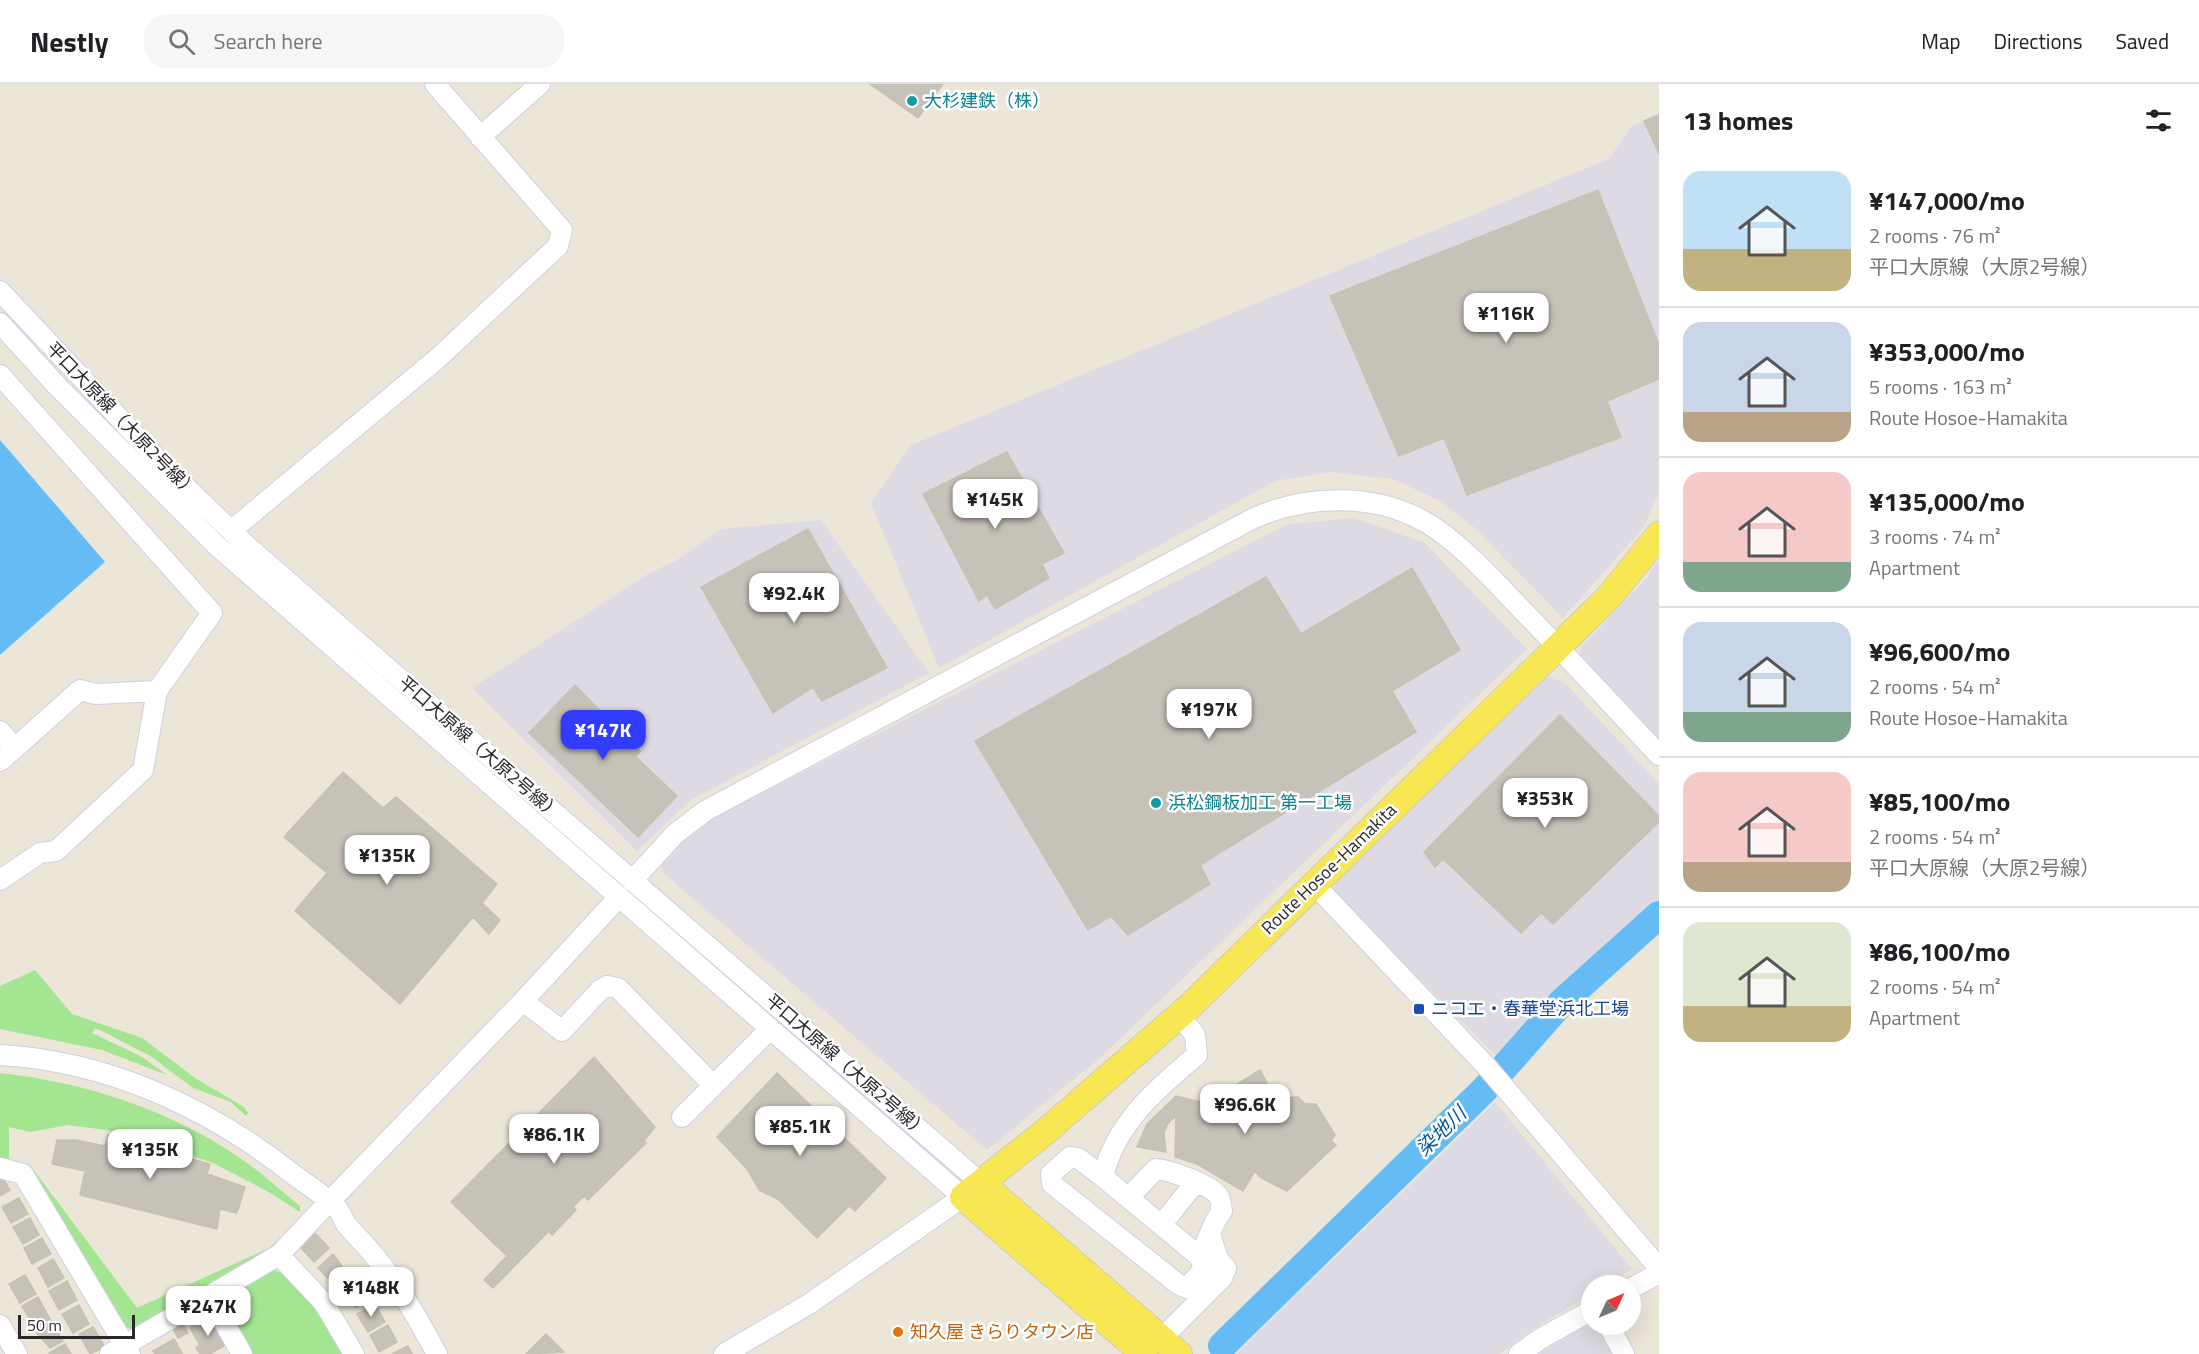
<!DOCTYPE html>
<html lang="en">
<head>
<meta charset="utf-8">
<style>
	:root { --surface:#fff; --page:#f6f6f6; --text:#202124; --muted:#757577; --line:#e0e0e0; --accent:#323cff }
	body { margin:0; font-family:"Titillium Web","Noto Sans JP",sans-serif; background:var(--page); color:var(--text); height:100vh; display:flex; flex-direction:column; font-size:22px; white-space:nowrap }
	* { box-sizing:border-box; margin:0 }
	p { font-size:20px; color:var(--muted) }
	.icon { flex:none; width:33px; height:33px; fill:none; stroke:currentColor; stroke-width:2; stroke-linecap:round; stroke-linejoin:round }
	.map { position:relative; flex:1; overflow:hidden }
	.details { display:flex; flex-direction:column; background:var(--surface); width:540px }
	.details>* { flex:none }
	.needle { width:39px; rotate:46deg }
	.controls { position:absolute; left:1581px; top:1191px; display:grid; gap:12px }
	.controls a { display:grid; place-items:center; width:60px; height:60px; border-radius:50%; background:var(--surface); box-shadow:0 6px 24px #0002; font-size:30px }
	.scale { position:absolute; left:18px; bottom:15px; width:117px; box-sizing:border-box; padding-left:6px; border:3px solid #282828; border-top:0; font-size:16px; line-height:21px; white-space:nowrap; color:#282828; -webkit-text-stroke:4px #fff; paint-order:stroke }
	.price { position:absolute; translate:-50% -51px; padding:0 14px; border-radius:12px; background:#fff; color:#222; font-size:20px; line-height:39px; filter:drop-shadow(0 2px 3px #0008) }
	.price::after { content:''; position:absolute; left:50%; top:36px; width:18px; height:14px; margin-left:-9px; background:inherit; clip-path:polygon(0 0,100% 0,50% 100%) }
	.price.active { background:var(--accent); color:#fff }
	ul { padding:0; list-style:none }
	li { display:flex; align-items:center; gap:18px; height:150px; padding:0 24px }
	li+li { border-top:2px solid var(--line) }
	li span { display:grid; place-items:center; flex:none; width:168px; height:120px; border-radius:18px; color:#555 }
	li>.icon { margin-inline-start:auto }
	span .icon { width:72px; height:72px; fill:#fffc; stroke-width:1 }
	li b { font-size:26px }
	h2 { display:flex; justify-content:space-between; align-items:center; height:72px; padding:0 24px; font-size:26px }
	header { display:flex; align-items:center; gap:36px; box-sizing:border-box; height:84px; padding:0 30px; background:var(--surface); border-bottom:2px solid var(--line) }
	header strong { font-size:28px }
	nav { display:flex; gap:33px; margin-inline-start:auto; font-size:21px }
	.search { width:420px; height:54px; background:var(--page); display:flex; align-items:center; gap:15px; box-sizing:border-box; padding:0 21px; border-radius:24px; color:var(--muted); font-size:22px }
	main { display:flex; flex:1; min-height:0 }
	.map>svg:first-child { display:block }
	.industrial { fill:#dedae3 }
	.green { fill:#a3e591 }
	.water { fill:#65bbf4 }
	.lines { fill:none; stroke-linecap:round; stroke-linejoin:round }
	.river { stroke:#65bbf4; stroke-width:28 }
	.building { fill:#c6c2b8; stroke:#c6c2b2; stroke-width:1.5 }
	.minor-casing { stroke:#cecfe2; stroke-width:22 }
	.major-casing { stroke:#cbcbcb; stroke-width:28 }
	.minor { stroke:#fff; stroke-width:20 }
	.major { stroke:#f7e752; stroke-width:26 }
	.culture-dot { fill:#0f9aa8; stroke:#fff; stroke-width:2 }
	.transit-dot { fill:#1a4fb4; stroke:#fff; stroke-width:2 }
	.food-dot { fill:#e8710a; stroke:#fff; stroke-width:2 }
	.labels { text-anchor:middle; stroke-width:5; stroke-linejoin:round; paint-order:stroke }
	.culture-label { font-size:18px; fill:#0d838f; stroke:#fff; text-anchor:start }
	.street-label { font-size:18px; fill:#282828; stroke:#fff }
	.transit-label { font-size:18px; fill:#164399; stroke:#fff; text-anchor:start }
	.food-label { font-size:18px; fill:#c56008; stroke:#fff; text-anchor:start }
	.water-label { font-size:20px; font-style:italic; fill:#07559d; stroke:#fff }
</style>
</head>
<body>
<header>
<strong>Nestly</strong>
<div class="search"><svg class="icon" aria-label="search" viewBox="0 0 24 24"><circle cx="10" cy="10" r="6"/><path d="M15 15l6 6"/></svg>Search here</div>
<nav><a>Map</a><a>Directions</a><a>Saved</a></nav>
</header>
<main>
<div class="map">
<svg width="1659" height="1270" viewBox="0 0 1659 1270">
	<rect width="100%" height="100%" fill="#ebe6d8"/>
	<path class="industrial" d="M 1659,29 L 1659,409 L 1643,444 L 1563,534 L 1476,445 L 1440,417 L 1393,395 L 1329,388 L 1275,397 L 939,584 L 871,419 L 911,361 L 1609,75 L 1631,43 Z
		M 1354,434 L 1425,459 L 1527,565 L 1101,973 L 987,1066 L 662,788 L 664,775 L 691,745 L 1288,440 Z
		M 821,436 L 929,589 L 691,716 L 637,767 L 472,604 L 648,490 L 677,476 L 721,445 Z
		M 1659,475 L 1659,658 L 1579,577 L 1581,564 L 1647,494 Z
		M 1547,593 L 1564,598 L 1659,700 L 1659,821 L 1551,915 L 1498,974 L 1334,809 L 1336,799 Z
		M 1495,1018 L 1632,1185 L 1605,1201 L 1592,1202 L 1591,1210 L 1529,1248 L 1500,1270 L 1236,1270 Z
		M 1591,1238 L 1592,1240 L 1597,1241 L 1613,1270 L 1534,1270 Z"/>
	<path class="green" d="M 35,886 L 72,930 L 142,954 L 195,994 L 244,1023 L 248,1029 L 246,1032 L 231,1018 L 193,1004 L 152,973 L 100,946 L 95,945 L 92,949 L 142,973 L 167,991 L 102,966 L 0,945 L 0,902 Z
		M 0,989 C 85,998 173,1027 243,1076 C 263,1090 281,1107 300,1122 L 300,1128 L 267,1107 L 211,1078 L 107,1046 L 68,1041 L 30,1048 L 9,1043 L 9,1075 L 30,1081 L 137,1224 L 269,1164 L 277,1157 L 278,1158 L 270,1166 L 134,1246 L 122,1242 L 28,1083 L 0,1074 Z
		M 267,1184 C 303,1191 328,1241 345,1270 L 251,1270 L 223,1222 L 227,1208 Z"/>
	<path class="water" d="M 0,356 L 105,478 L 0,571 Z"/>
	<g class="lines">
		<path class="river" d="M 1222,1262 L 1484,1006 L 1561,919 L 1659,831"/>
	</g>
	<path class="building" d="M 870,0 L 943,0 L 918,34 Z
		M 1659,31 L 1659,70 L 1644,37 Z
		M 1598,106 L 1659,261 L 1659,295 L 1607,317 L 1621,353 L 1467,411 L 1444,354 L 1399,372 L 1330,212 Z
		M 1007,368 L 1064,469 L 1042,480 L 1049,494 L 995,525 L 987,511 L 979,517 L 923,410 Z
		M 808,445 L 887,584 L 822,617 L 813,603 L 773,629 L 701,503 Z
		M 1412,484 L 1460,566 L 1392,607 L 1416,648 L 1200,781 L 1210,800 L 1128,851 L 1111,832 L 1088,846 L 975,657 L 1266,493 L 1301,550 Z
		M 575,601 L 640,667 L 636,673 L 677,712 L 638,753 L 529,649 Z
		M 1560,631 L 1659,732 L 1659,738 L 1553,840 L 1541,829 L 1521,849 L 1443,775 L 1435,783 L 1424,768 Z
		M 343,688 L 383,724 L 396,713 L 497,800 L 482,819 L 500,836 L 489,850 L 473,833 L 400,920 L 295,827 L 327,789 L 284,753 Z
		M 594,973 L 655,1043 L 644,1057 L 646,1059 L 588,1116 L 584,1112 L 573,1123 L 576,1126 L 552,1151 L 549,1147 L 493,1204 L 484,1196 L 507,1172 L 451,1118 Z
		M 1260,986 L 1267,999 L 1259,1003 L 1261,1008 L 1270,1012 L 1273,1018 L 1279,1019 L 1285,1014 L 1298,1013 L 1305,1020 L 1316,1020 L 1335,1051 L 1331,1057 L 1336,1061 L 1287,1107 L 1261,1094 L 1255,1087 L 1243,1107 L 1197,1080 L 1175,1073 L 1176,1032 L 1168,1039 L 1164,1049 L 1166,1068 L 1137,1063 L 1147,1040 L 1176,1012 L 1214,1021 L 1229,1005 Z
		M 777,989 L 886,1094 L 855,1127 L 849,1122 L 817,1154 L 779,1116 L 759,1106 L 747,1085 L 717,1053 Z
		M 108,1051 L 210,1080 L 207,1090 L 245,1103 L 237,1129 L 220,1125 L 217,1145 L 80,1111 L 85,1087 L 52,1080 L 57,1056 L 76,1056 L 105,1062 Z
		M 3,1095 L 10,1106 L 0,1112 L 0,1096 Z
		M 19,1114 L 28,1130 L 11,1139 L 2,1123 Z
		M 30,1134 L 39,1151 L 23,1160 L 13,1143 Z
		M 313,1147 L 329,1164 L 314,1178 L 298,1161 Z
		M 42,1154 L 51,1170 L 32,1180 L 24,1164 Z
		M 333,1170 L 347,1189 L 335,1201 L 318,1184 Z
		M 53,1175 L 64,1194 L 48,1203 L 38,1184 Z
		M 25,1191 L 36,1210 L 20,1219 L 9,1200 Z
		M 355,1196 L 369,1212 L 356,1224 L 342,1208 Z
		M 67,1197 L 77,1216 L 59,1226 L 49,1207 Z
		M 38,1213 L 50,1235 L 34,1243 L 22,1222 Z
		M 375,1220 L 385,1238 L 368,1248 L 357,1230 Z
		M 79,1221 L 89,1240 L 73,1249 L 62,1230 Z
		M 211,1233 L 227,1260 L 210,1270 L 200,1270 L 196,1264 L 200,1261 L 190,1244 Z
		M 51,1237 L 63,1257 L 50,1264 L 36,1248 Z
		M 182,1238 L 188,1249 L 178,1254 L 172,1243 Z
		M 388,1241 L 397,1258 L 379,1268 L 370,1251 Z
		M 93,1243 L 105,1263 L 90,1270 L 79,1250 Z
		M 546,1250 L 564,1268 L 526,1270 Z
		M 174,1255 L 182,1269 L 155,1270 L 153,1267 Z
		M 65,1260 L 71,1270 L 50,1270 L 49,1269 Z
		M 408,1262 L 412,1270 L 392,1270 Z"/>
	<g class="lines">
		<defs>
			<path id="minor" d="M 480,53 L 540,0
				M 0,207 L 170,388 L 247,462 L 981,1099
				M 0,239 L 58,303 L 216,461 L 963,1113 L 809,1220 L 724,1270
				M 0,291 L 212,529 L 157,607 L 96,610 L 80,606 L 15,664 L 0,647
				M 232,446 L 438,274 L 558,162 L 562,146 L 435,0
				M 0,677 L 15,664
				M 0,796 L 40,769 L 56,767 L 143,686 L 157,607
				M 632,797 L 675,750 L 705,727 L 1252,435 C 1308,409 1381,408 1435,444 C 1468,467 1496,499 1524,528 C 1570,575 1614,623 1659,671
				M 1314,800 L 1487,983 L 1659,1184
				M 523,917 L 562,947 L 600,906 L 607,902 L 618,904 L 712,1000
				M 0,971 C 108,977 210,1024 294,1091 C 309,1102 324,1111 337,1124 C 341,1129 343,1135 346,1140 C 356,1152 367,1162 376,1174 C 400,1203 419,1237 437,1270
				M 682,1033 L 769,946
				M 0,1084 L 23,1090 L 130,1270
				M 1103,1093 L 1078,1074 L 1070,1073 L 1051,1090 L 1052,1100 L 1178,1200 L 1187,1204 L 1204,1185 L 1200,1173 L 1103,1093 C 1115,1040 1157,1004 1197,971 L 1195,951 L 1179,931
				M 1129,1113 L 1156,1085 C 1169,1086 1213,1101 1219,1113 C 1221,1116 1221,1123 1222,1127 C 1211,1140 1208,1158 1200,1173
				M 330,1117 L 523,917 L 619,813
				M 1162,1140 L 1195,1099
				M 279,1171 L 324,1123
				M 1630,1205 L 1659,1189
				M 209,1212 L 242,1270
				M 1608,1240 L 1624,1270
				M 0,1241 L 17,1270
				M 1161,1255 L 1222,1194 L 1226,1184 L 1218,1175 L 1211,1153
				M 110,1270 L 279,1171 L 324,1219 L 354,1270
				M 1519,1270 L 1540,1255 L 1592,1226"/>
			<path id="major" d="M 981,1099 L 1179,1270
				M 1144,1270 L 963,1113 L 1045,1048 L 1189,923 L 1609,513 L 1659,451"/>
		</defs>
		<use href="#minor" class="minor-casing"/>
		<use href="#major" class="major-casing"/>
		<use href="#minor" class="minor"/>
		<use href="#major" class="major"/>
	</g>
	<g class="culture-dot">
		<circle cx="912" cy="17" r="6"/>
		<circle cx="1156" cy="719" r="6"/>
	</g>
	<rect class="transit-dot" x="1413" y="919" width="12" height="12" rx="3"/>
	<circle class="food-dot" cx="898" cy="1248" r="6"/>
	<g class="labels">
		<g class="culture-label">
			<text x="924" y="23">大杉建鉄（株）</text>
			<text x="1168" y="725">浜松鋼板加工 第一工場</text>
		</g>
		<g class="street-label">
			<text transform="translate(122 336) rotate(46)" y="6">平口大原線（大原2号線）</text>
			<text transform="translate(480 664) rotate(41)" y="6">平口大原線（大原2号線）</text>
			<text transform="translate(1329 785) rotate(-44)" y="6">Route Hosoe-Hamakita</text>
			<text transform="translate(847 982) rotate(41)" y="6">平口大原線（大原2号線）</text>
		</g>
		<g class="transit-label">
			<text x="1431" y="931">ニコエ・春華堂浜北工場</text>
		</g>
		<g class="food-label">
			<text x="910" y="1254">知久屋 きらりタウン店</text>
		</g>
		<g class="water-label">
			<text transform="translate(1441 1047) rotate(-44)" y="7">染地川</text>
		</g>
	</g>
</svg>
<div class="controls">
<a><svg class="needle" viewBox="-14 -14 28 28"><path d="M0-13l5 13h-10z" fill="#e53935"/><path d="M0 13l5-13h-10z" fill="#757577"/></svg></a>
</div>
<div class="scale">50 m</div>
<b class="price" style="left:1506px;top:260px">¥116K</b>
<b class="price" style="left:995px;top:446px">¥145K</b>
<b class="price" style="left:794px;top:540px">¥92.4K</b>
<b class="price" style="left:1209px;top:656px">¥197K</b>
<b class="price active" style="left:603px;top:677px">¥147K</b>
<b class="price" style="left:1545px;top:745px">¥353K</b>
<b class="price" style="left:387px;top:802px">¥135K</b>
<b class="price" style="left:1245px;top:1051px">¥96.6K</b>
<b class="price" style="left:800px;top:1073px">¥85.1K</b>
<b class="price" style="left:554px;top:1081px">¥86.1K</b>
<b class="price" style="left:150px;top:1096px">¥135K</b>
<b class="price" style="left:371px;top:1234px">¥148K</b>
<b class="price" style="left:208px;top:1253px">¥247K</b>
</div>
<section class="details">
<h2>13 homes<svg class="icon" aria-label="filters" viewBox="0 0 24 24"><path d="M4 7h16M4 17h16"/><circle cx="9" cy="7" r="2"/><circle cx="15" cy="17" r="2"/></svg></h2>
<ul>
<li><span style="background:linear-gradient(#bfe0f5 65%,#c2b280 0)"><svg class="icon" aria-label="home" viewBox="0 0 24 24"><path d="M3 11l9-7 9 7M6 9v11h12V9"/></svg></span><div><b>¥147,000/mo</b><p>2 rooms · 76 m²</p><p>平口大原線（大原2号線）</p></div></li>
<li><span style="background:linear-gradient(#c9d6e8 75%,#b9a48a 0)"><svg class="icon" aria-label="home" viewBox="0 0 24 24"><path d="M3 11l9-7 9 7M6 9v11h12V9"/></svg></span><div><b>¥353,000/mo</b><p>5 rooms · 163 m²</p><p>Route Hosoe-Hamakita</p></div></li>
<li><span style="background:linear-gradient(#f6c9c9 75%,#7fa58c 0)"><svg class="icon" aria-label="home" viewBox="0 0 24 24"><path d="M3 11l9-7 9 7M6 9v11h12V9"/></svg></span><div><b>¥135,000/mo</b><p>3 rooms · 74 m²</p><p>Apartment</p></div></li>
<li><span style="background:linear-gradient(#c9d6e8 75%,#7fa58c 0)"><svg class="icon" aria-label="home" viewBox="0 0 24 24"><path d="M3 11l9-7 9 7M6 9v11h12V9"/></svg></span><div><b>¥96,600/mo</b><p>2 rooms · 54 m²</p><p>Route Hosoe-Hamakita</p></div></li>
<li><span style="background:linear-gradient(#f6c9c9 75%,#b9a48a 0)"><svg class="icon" aria-label="home" viewBox="0 0 24 24"><path d="M3 11l9-7 9 7M6 9v11h12V9"/></svg></span><div><b>¥85,100/mo</b><p>2 rooms · 54 m²</p><p>平口大原線（大原2号線）</p></div></li>
<li><span style="background:linear-gradient(#dfe7d0 70%,#c2b280 0)"><svg class="icon" aria-label="home" viewBox="0 0 24 24"><path d="M3 11l9-7 9 7M6 9v11h12V9"/></svg></span><div><b>¥86,100/mo</b><p>2 rooms · 54 m²</p><p>Apartment</p></div></li>
</ul>
</section>
</main>
</body>
</html>
